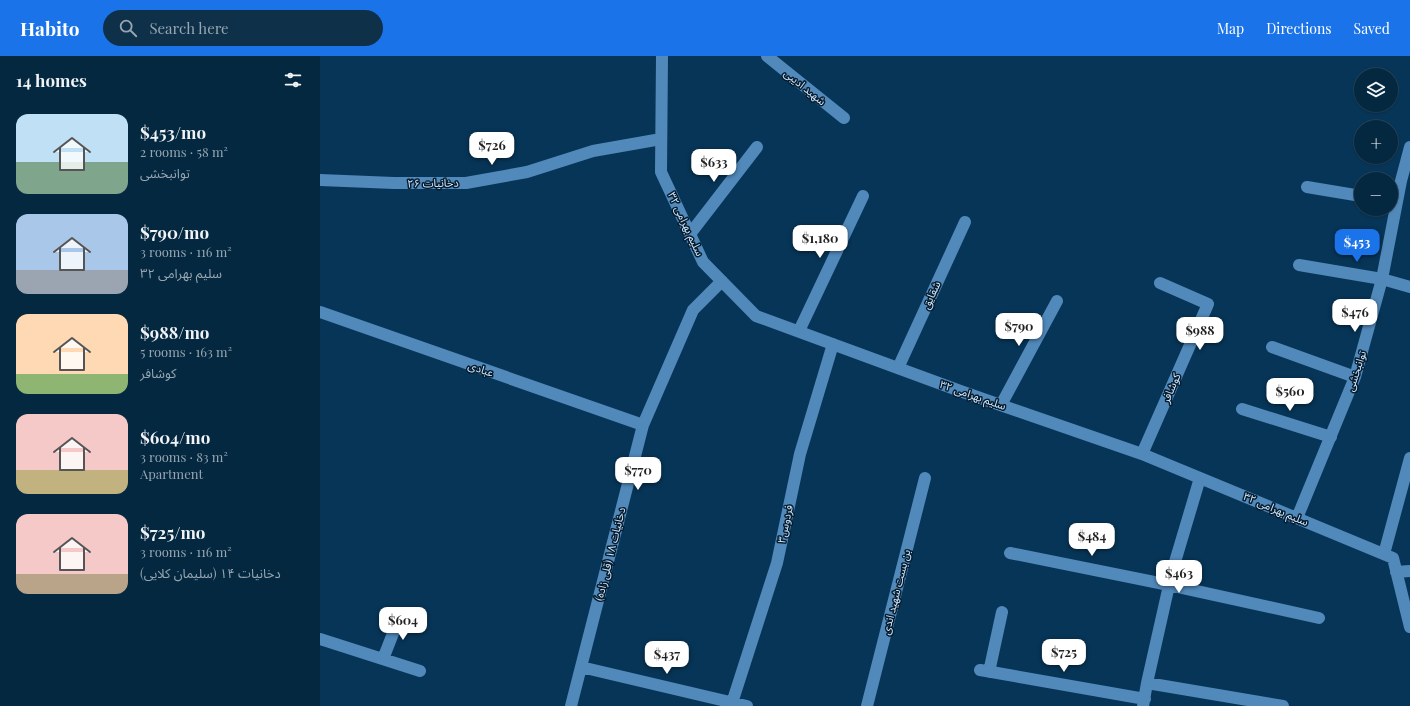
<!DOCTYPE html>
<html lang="en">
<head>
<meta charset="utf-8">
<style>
	:root { --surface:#052841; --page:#0e3048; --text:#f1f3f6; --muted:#97a6b1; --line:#26445a; --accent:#1a73e8 }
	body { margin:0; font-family:"Playfair Display","Noto Sans Arabic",serif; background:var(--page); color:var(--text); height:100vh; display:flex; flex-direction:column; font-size:15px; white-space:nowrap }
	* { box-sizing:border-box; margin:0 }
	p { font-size:13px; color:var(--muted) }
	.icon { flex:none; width:22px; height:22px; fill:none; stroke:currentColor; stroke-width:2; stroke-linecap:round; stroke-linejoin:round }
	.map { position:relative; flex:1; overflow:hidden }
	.side { display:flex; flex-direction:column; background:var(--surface); width:320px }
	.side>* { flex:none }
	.buttons { position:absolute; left:1034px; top:12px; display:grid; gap:8px }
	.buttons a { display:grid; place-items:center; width:44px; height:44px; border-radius:50%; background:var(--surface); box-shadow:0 1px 3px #0004,0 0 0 1px var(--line); font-size:20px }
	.price { position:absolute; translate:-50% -34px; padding:0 9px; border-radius:8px; background:#fff; color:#222; font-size:13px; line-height:26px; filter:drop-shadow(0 1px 2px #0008) }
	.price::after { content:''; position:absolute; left:50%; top:24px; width:12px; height:9px; margin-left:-6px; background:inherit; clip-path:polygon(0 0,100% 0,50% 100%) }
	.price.selected { background:var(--accent); color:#fff }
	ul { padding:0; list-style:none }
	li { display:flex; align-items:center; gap:12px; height:100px; padding:0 16px }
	li span { display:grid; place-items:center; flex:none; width:112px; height:80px; border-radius:12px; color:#555 }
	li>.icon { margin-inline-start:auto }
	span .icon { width:48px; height:48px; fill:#fffc; stroke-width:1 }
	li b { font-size:17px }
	h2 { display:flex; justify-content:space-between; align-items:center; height:48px; padding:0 16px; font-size:17px }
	header { display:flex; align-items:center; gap:24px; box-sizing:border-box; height:56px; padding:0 20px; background:var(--accent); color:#fff }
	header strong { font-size:19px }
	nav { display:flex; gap:22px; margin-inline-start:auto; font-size:14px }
	.search { width:280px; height:36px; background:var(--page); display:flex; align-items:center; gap:10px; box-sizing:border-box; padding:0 14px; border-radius:22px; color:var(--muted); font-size:15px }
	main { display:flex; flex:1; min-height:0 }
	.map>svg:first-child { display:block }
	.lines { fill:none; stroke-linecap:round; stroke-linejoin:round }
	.street { stroke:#5189bb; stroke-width:12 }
	.labels { text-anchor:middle; stroke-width:3; stroke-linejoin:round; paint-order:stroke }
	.street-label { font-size:11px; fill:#d0e7fc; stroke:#051c2f }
</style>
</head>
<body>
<header>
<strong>Habito</strong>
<div class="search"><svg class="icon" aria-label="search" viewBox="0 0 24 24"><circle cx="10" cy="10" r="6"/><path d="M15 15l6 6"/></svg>Search here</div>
<nav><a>Map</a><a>Directions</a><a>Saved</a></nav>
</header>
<main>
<section class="side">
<h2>14 homes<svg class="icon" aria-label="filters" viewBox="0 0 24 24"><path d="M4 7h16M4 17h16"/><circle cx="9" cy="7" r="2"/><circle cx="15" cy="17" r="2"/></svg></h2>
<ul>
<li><span style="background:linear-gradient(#bfe0f5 60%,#7fa58c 0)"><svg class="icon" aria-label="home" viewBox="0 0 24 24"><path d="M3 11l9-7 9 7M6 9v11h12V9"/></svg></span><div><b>$453/mo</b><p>2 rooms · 58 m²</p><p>توانبخشی</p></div></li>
<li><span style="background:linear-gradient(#a9c7e8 70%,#9aa5b1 0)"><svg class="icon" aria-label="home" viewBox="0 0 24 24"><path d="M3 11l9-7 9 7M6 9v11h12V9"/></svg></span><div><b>$790/mo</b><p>3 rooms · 116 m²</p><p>سلیم بهرامی ۳۲</p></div></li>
<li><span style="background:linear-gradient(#ffd9b3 75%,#8fb573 0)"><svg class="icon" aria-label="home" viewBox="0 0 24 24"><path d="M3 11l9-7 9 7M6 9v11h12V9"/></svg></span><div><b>$988/mo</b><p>5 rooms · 163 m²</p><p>کوشافر</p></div></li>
<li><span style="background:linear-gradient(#f6c9c9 70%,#c2b280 0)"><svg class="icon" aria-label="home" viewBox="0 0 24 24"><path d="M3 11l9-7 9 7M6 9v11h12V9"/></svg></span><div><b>$604/mo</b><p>3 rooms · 83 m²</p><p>Apartment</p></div></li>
<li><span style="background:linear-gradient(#f6c9c9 75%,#b9a48a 0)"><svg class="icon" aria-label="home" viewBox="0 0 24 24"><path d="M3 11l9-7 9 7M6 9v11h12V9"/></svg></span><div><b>$725/mo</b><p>3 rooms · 116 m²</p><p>دخانیات ۱۴ (سلیمان کلایی)</p></div></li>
</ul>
</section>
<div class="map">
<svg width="1090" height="650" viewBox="0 0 1090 650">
	<rect width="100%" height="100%" fill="#073557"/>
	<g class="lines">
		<path class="street" d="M 342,0 L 341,116 L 383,206 L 436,260 L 643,336 L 822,398 L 1073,502 L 1090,571
			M 447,0 L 524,62
			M 0,124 L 74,127 L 146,127 L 207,116 L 273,95 L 341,83
			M 987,131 L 1041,140
			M 370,178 L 437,91
			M 979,209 L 1062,223 L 1090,231
			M 0,256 L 323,369
			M 479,275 L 543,140
			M 952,291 L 1035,321
			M 578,312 L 645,166
			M 681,349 L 737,245
			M 922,353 L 1011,381
			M 822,398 L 888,248 L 840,227
			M 977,462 L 1035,321 L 1062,223 L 1081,125 L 1090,91
			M 690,497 L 849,529 L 999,562
			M 1064,498 L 1090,402
			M 1076,516 L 1090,515
			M 0,583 L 100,615
			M 63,603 L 81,557
			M 261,611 L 427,650
			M 660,614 L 825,643
			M 669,616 L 682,556
			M 827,627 L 963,650
			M 412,647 L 457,507 L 480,398 L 513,288
			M 251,650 L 323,369 L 373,254 L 402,225
			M 547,650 L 605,422
			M 823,650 L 827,627 L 852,516 L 880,422"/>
	</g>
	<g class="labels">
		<g class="street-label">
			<text transform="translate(485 31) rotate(39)" y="4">شهید ادیبی</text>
			<text transform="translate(113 127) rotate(-1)" y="4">دخانیات ۲۶</text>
			<text transform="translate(366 168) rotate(65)" y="4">سلیم بهرامی ۳۲</text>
			<text transform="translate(611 239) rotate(-65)" y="4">شقایق</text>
			<text transform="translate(161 313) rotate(19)" y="4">عبادی</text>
			<text transform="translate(1036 315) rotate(-72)" y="4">توانبخشی</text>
			<text transform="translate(851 332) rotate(-67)" y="4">کوشافر</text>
			<text transform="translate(653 339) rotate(19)" y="4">سلیم بهرامی ۳۲</text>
			<text transform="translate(956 453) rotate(23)" y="4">سلیم بهرامی ۳۲</text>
			<text transform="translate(465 468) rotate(-78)" y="4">فردوس۳</text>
			<text transform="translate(290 498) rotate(-76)" y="4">دخانیات ۱۸ (قلی زاده)</text>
			<text transform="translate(576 536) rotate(-76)" y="4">بن بست شهید اندی</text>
		</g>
	</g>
</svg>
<div class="buttons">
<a><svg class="icon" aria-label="layers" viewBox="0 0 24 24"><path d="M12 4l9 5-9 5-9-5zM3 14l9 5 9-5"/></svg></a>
<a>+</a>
<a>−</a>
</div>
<b class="price" style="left:172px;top:110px">$726</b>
<b class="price" style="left:394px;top:127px">$633</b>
<b class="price" style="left:500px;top:203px">$1,180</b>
<b class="price selected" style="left:1037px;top:207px">$453</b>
<b class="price" style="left:1035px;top:277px">$476</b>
<b class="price" style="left:699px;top:291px">$790</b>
<b class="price" style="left:880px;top:295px">$988</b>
<b class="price" style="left:970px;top:356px">$560</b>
<b class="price" style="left:318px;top:435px">$770</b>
<b class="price" style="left:772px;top:501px">$484</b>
<b class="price" style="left:859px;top:538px">$463</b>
<b class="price" style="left:83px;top:585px">$604</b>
<b class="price" style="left:744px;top:617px">$725</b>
<b class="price" style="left:347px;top:619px">$437</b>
</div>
</main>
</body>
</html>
